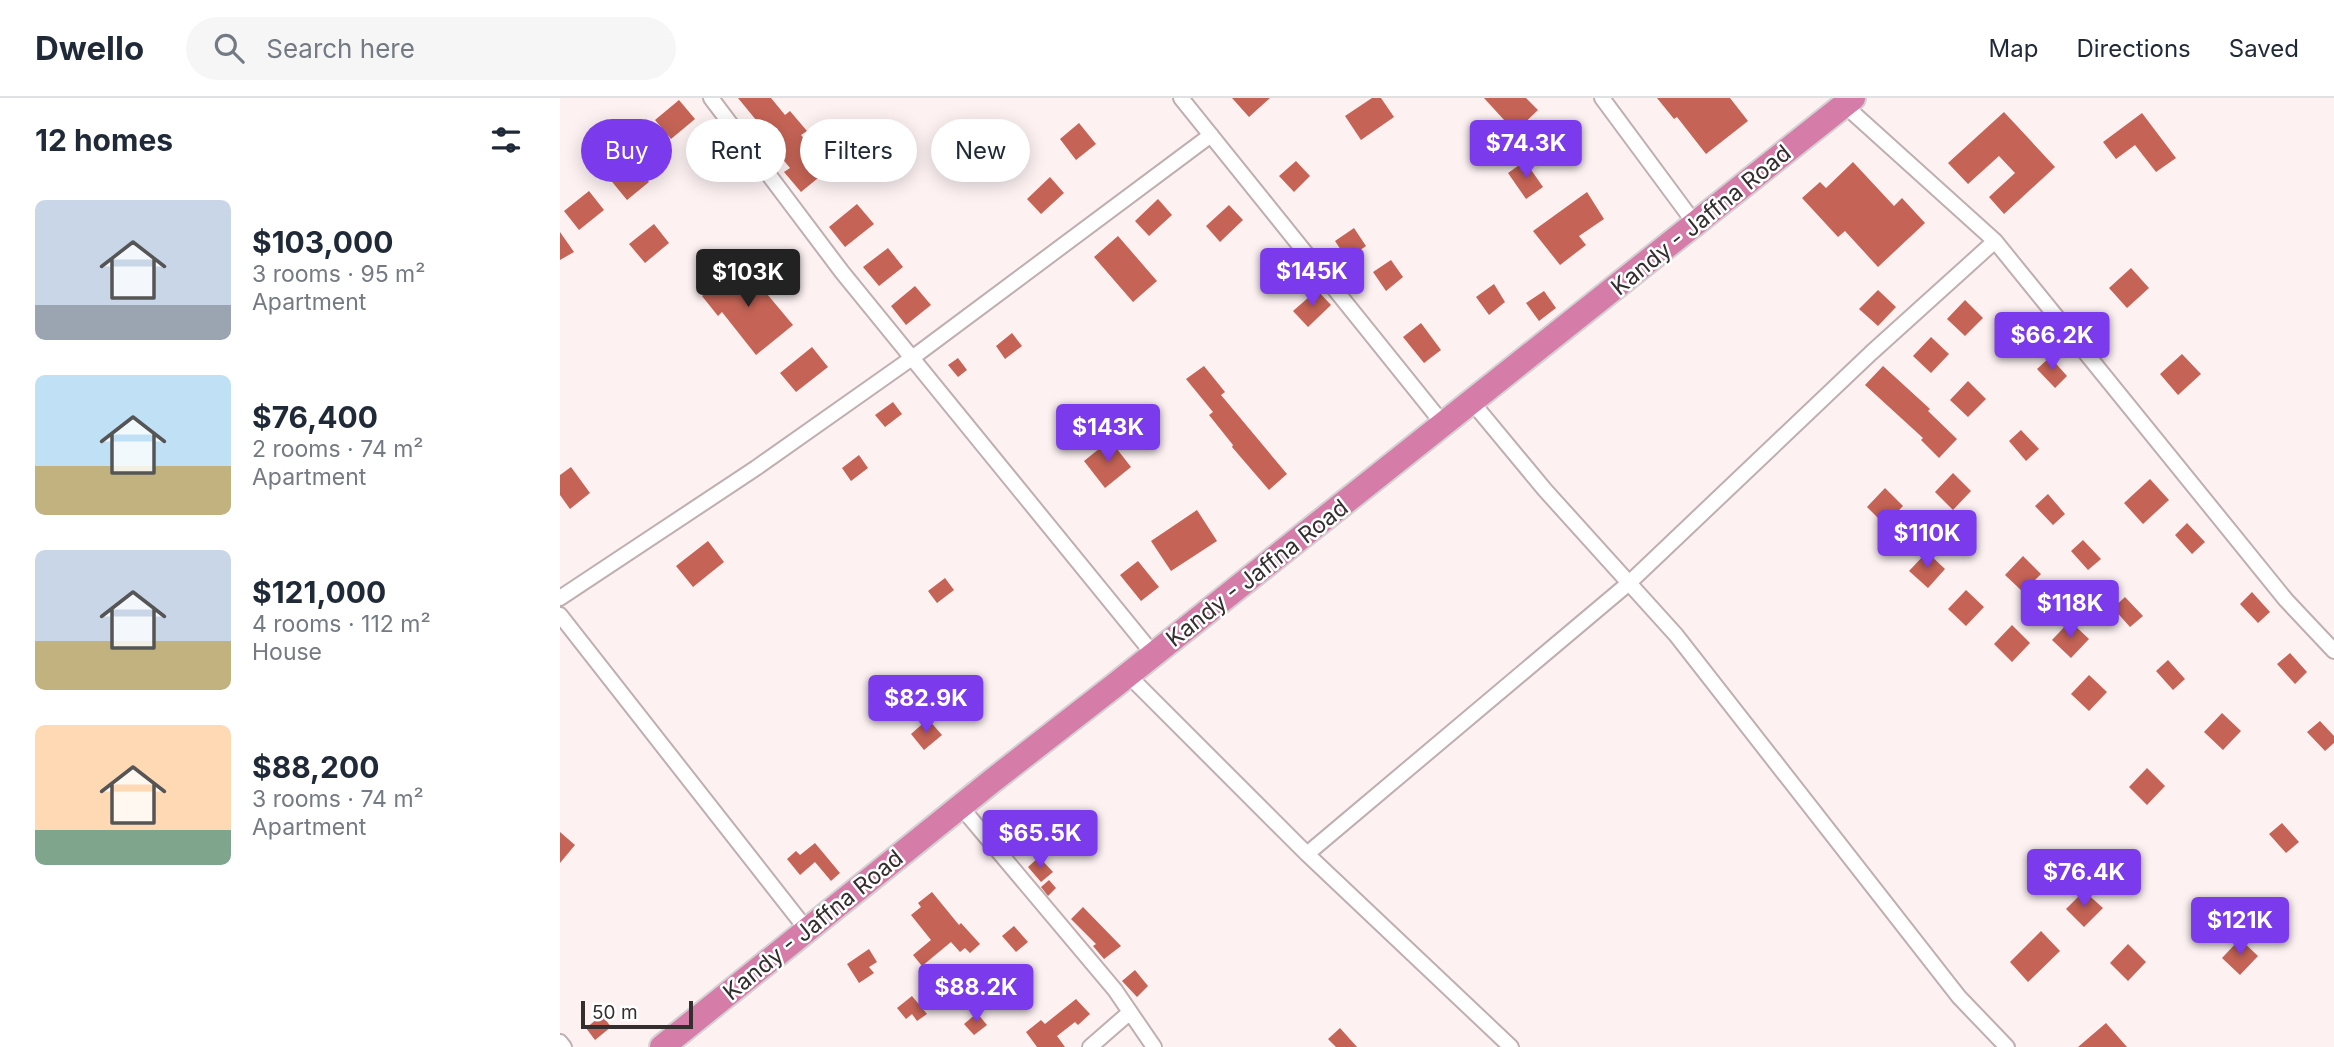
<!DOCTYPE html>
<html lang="en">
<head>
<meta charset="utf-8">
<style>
	:root { --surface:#fff; --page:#f6f6f7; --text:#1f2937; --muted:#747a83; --line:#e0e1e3; --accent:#7c3aed }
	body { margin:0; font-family:Inter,sans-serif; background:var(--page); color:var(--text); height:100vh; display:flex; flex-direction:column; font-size:26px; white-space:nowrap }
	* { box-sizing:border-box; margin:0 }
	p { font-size:23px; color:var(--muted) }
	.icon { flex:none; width:38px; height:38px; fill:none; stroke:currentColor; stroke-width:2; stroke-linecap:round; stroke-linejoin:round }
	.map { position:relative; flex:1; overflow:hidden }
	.details { display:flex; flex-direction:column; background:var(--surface); width:560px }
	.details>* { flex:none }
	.guide { position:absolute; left:21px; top:21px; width:665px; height:63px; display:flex; gap:14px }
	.scale { position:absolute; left:21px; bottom:18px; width:112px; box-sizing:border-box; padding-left:7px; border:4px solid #352e2f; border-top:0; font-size:19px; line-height:24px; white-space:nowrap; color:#352e2f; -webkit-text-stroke:5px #fff; paint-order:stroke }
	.price { position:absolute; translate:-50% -60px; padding:0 16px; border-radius:7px; background:var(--accent); color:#fff; font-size:23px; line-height:46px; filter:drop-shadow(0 2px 4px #0008) }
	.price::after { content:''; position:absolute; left:50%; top:42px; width:21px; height:16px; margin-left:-10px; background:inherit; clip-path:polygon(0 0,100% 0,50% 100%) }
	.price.active { background:#222; color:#fff }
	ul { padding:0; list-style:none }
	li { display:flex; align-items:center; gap:21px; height:175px; padding:0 35px }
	li span { display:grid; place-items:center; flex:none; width:196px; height:140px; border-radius:10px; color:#555 }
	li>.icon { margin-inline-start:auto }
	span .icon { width:84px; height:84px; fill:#fffc; stroke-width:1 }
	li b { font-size:30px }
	h2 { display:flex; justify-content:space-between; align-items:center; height:84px; padding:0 35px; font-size:30px }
	.chip { padding:0 24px; border-radius:32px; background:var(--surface); box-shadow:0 4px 18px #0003; font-size:24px; line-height:63px }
	.chip.active { background:var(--accent); color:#fff }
	header { display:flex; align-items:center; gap:42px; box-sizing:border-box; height:98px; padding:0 35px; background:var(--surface); border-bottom:2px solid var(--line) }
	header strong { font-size:33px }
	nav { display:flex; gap:38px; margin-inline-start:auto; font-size:24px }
	.search { width:490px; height:63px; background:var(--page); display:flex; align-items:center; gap:18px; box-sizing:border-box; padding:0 24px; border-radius:38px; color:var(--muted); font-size:26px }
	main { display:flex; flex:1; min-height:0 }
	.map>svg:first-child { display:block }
	.building { fill:#c56456 }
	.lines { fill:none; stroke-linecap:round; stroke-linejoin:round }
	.minor-casing { stroke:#c0aeb0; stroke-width:18 }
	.trunk-casing { stroke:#d3d1d1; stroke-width:28 }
	.minor { stroke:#fff; stroke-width:14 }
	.trunk { stroke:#d67ca8; stroke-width:24 }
	.labels { text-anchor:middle; stroke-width:5; stroke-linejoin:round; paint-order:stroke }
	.street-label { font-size:23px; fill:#352e2f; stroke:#fff }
</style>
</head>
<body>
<header>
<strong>Dwello</strong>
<div class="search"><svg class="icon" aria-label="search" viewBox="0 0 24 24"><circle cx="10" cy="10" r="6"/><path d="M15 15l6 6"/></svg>Search here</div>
<nav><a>Map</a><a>Directions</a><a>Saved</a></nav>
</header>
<main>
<section class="details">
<h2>12 homes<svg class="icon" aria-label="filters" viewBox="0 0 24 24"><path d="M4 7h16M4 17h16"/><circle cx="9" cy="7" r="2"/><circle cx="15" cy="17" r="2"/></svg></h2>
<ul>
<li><span style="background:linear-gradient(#c9d6e8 75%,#9aa5b1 0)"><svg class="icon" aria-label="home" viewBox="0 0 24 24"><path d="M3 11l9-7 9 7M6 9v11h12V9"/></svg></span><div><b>$103,000</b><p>3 rooms · 95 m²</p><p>Apartment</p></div></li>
<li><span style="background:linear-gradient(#bfe0f5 65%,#c2b280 0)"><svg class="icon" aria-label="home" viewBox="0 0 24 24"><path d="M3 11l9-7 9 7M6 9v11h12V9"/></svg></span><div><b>$76,400</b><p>2 rooms · 74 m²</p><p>Apartment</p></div></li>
<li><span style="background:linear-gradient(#c9d6e8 65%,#c2b280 0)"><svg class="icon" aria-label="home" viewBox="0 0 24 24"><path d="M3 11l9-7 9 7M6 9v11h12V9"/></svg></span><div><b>$121,000</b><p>4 rooms · 112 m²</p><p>House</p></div></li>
<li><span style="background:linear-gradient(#ffd9b3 75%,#7fa58c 0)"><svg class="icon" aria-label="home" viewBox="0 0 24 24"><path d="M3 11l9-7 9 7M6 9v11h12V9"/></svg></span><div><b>$88,200</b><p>3 rooms · 74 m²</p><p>Apartment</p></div></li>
</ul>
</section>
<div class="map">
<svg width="1774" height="949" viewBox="0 0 1774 949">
	<rect width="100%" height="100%" fill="#fdf1f2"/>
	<path class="building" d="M 178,0 L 211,0 L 225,17 L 230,13 L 247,33 L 241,37 L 269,71 L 241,94 L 224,74 L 230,70 L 202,36 L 205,33 Z
		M 672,0 L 710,0 L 689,19 Z
		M 812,0 L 821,0 L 834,19 L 801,42 L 785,18 Z
		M 924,0 L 966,0 L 978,12 L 955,34 Z
		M 1097,0 L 1170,0 L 1188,23 L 1146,56 L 1117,19 L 1114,21 Z
		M 119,2 L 135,21 L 111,41 L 95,22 Z
		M 1444,14 L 1495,69 L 1444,116 L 1429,99 L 1455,75 L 1439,58 L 1408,86 L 1388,65 Z
		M 1582,15 L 1616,60 L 1596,74 L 1575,47 L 1556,61 L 1543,44 Z
		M 519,25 L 536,46 L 516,62 L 500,41 Z
		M 52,38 L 89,84 L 67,102 L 30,57 Z
		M 736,63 L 750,78 L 734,94 L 719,78 Z
		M 965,63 L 983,89 L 966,101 L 948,75 Z
		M 1293,64 L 1334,108 L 1342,100 L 1365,125 L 1318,169 L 1285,133 L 1278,139 L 1242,100 L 1260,84 L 1266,90 Z
		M 490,79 L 504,95 L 481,116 L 467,101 Z
		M 29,93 L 44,112 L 19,132 L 4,113 Z
		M 1027,94 L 1044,121 L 1019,138 L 1026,147 L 1000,167 L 973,133 Z
		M 598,101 L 612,117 L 589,138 L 575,123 Z
		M 297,106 L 314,126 L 285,149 L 269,129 Z
		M 669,107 L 683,122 L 660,144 L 646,128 Z
		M 94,126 L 109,145 L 85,165 L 69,146 Z
		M 794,130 L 806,148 L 787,161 L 775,143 Z
		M 0,134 L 14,154 L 0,162 Z
		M 558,138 L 597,183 L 573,204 L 534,159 Z
		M 328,150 L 343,169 L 319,188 L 303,169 Z
		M 831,162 L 843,179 L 826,193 L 813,174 Z
		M 181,165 L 233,227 L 196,257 L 162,214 L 158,218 L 142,198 Z
		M 1571,170 L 1589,190 L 1567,210 L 1549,190 Z
		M 934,186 L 945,204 L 929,217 L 916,199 Z
		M 355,188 L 371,207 L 346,227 L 331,208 Z
		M 757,192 L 771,207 L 748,229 L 733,213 Z
		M 1318,192 L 1336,209 L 1318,228 L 1299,211 Z
		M 984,193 L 996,210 L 979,223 L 966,205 Z
		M 1405,202 L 1423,220 L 1405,238 L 1387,221 Z
		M 861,225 L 881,252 L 864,265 L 843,239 Z
		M 452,235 L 462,248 L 445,261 L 436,248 Z
		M 1371,239 L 1389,256 L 1371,275 L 1353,258 Z
		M 252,249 L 268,269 L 236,294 L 220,275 Z
		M 1622,256 L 1641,276 L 1618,297 L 1600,276 Z
		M 1490,259 L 1507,278 L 1495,290 L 1477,271 Z
		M 398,260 L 407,272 L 398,279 L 388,267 Z
		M 644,268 L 665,294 L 661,297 L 727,376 L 709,392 L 672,349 L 673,347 L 649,317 L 653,314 L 626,281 Z
		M 1323,268 L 1370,311 L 1368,313 L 1397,341 L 1379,360 L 1361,342 L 1363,340 L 1305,287 Z
		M 1408,283 L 1426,301 L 1408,319 L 1390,302 Z
		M 333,304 L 342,316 L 325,329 L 315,317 Z
		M 1461,332 L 1479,351 L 1466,363 L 1449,343 Z
		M 550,342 L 571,369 L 545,390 L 524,363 Z
		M 299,357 L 308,370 L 291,383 L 282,370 Z
		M 11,369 L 30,395 L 10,411 L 0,397 L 0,377 Z
		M 1393,375 L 1411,393 L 1393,412 L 1375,394 Z
		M 1590,381 L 1609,402 L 1583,426 L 1564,405 Z
		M 1325,390 L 1343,408 L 1325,427 L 1307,409 Z
		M 1488,396 L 1505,416 L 1493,427 L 1475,408 Z
		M 637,412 L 657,443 L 611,473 L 591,443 Z
		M 1627,425 L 1645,444 L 1632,456 L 1615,437 Z
		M 1523,442 L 1541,461 L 1528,472 L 1511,453 Z
		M 148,443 L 164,464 L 133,489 L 116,468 Z
		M 1367,454 L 1385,471 L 1368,490 L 1349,473 Z
		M 1463,458 L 1481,476 L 1463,494 L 1445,477 Z
		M 578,463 L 599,489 L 581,503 L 560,477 Z
		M 385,480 L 394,492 L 377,505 L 368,493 Z
		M 1406,492 L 1424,509 L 1406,528 L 1388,511 Z
		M 1692,494 L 1710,514 L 1698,525 L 1680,506 Z
		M 1565,499 L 1583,518 L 1570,529 L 1553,510 Z
		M 1510,523 L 1529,541 L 1511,560 L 1492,542 Z
		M 1452,527 L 1470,545 L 1452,564 L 1434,546 Z
		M 1730,555 L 1747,574 L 1735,586 L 1717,566 Z
		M 1608,562 L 1625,581 L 1613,592 L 1596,573 Z
		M 1529,577 L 1547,594 L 1529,613 L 1511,596 Z
		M 1662,615 L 1681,633 L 1663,652 L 1644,634 Z
		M 368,621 L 382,637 L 364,652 L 351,636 Z
		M 1760,623 L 1774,638 L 1774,645 L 1765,653 L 1747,634 Z
		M 1587,670 L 1605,688 L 1587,707 L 1569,689 Z
		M 1722,725 L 1739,744 L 1726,755 L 1709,736 Z
		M 445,728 L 459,744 L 450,752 L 436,736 Z
		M 0,734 L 15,747 L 0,765 Z
		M 255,745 L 280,775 L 271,783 L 255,764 L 240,777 L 227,761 L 236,753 L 240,757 Z
		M 479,759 L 493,774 L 481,784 L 468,769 Z
		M 489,782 L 496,790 L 488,798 L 481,789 Z
		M 1524,793 L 1543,810 L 1524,829 L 1506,811 Z
		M 372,794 L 399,827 L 401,825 L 420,846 L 410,855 L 405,850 L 400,854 L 391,844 L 362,868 L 353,857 L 371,842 L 351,817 L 361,809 L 358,805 Z
		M 523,809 L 561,848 L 544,861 L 533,848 L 536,846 L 511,821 Z
		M 454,828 L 468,844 L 456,854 L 442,838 Z
		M 1481,833 L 1500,853 L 1468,884 L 1450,864 Z
		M 1680,841 L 1698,858 L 1680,877 L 1662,860 Z
		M 1568,846 L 1586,864 L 1568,883 L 1550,865 Z
		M 309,851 L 317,864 L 309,869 L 314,875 L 299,885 L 287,866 Z
		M 575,872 L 588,888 L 577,899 L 562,883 Z
		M 352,898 L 367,916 L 357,923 L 352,916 L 346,921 L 337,910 Z
		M 516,901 L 530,916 L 518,927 L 515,924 L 497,938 L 505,949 L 477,949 L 466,934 L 481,922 L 485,926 Z
		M 417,915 L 427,927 L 414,937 L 404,926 Z
		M 42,917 L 51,929 L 35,942 L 26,930 Z
		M 1546,925 L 1567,949 L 1518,949 Z
		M 780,930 L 797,949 L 776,949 L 768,941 Z"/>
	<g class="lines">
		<defs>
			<path id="minor" d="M 151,0 L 282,174 L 594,557
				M 621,0 L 884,327
				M 1042,0 L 1136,127
				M 1281,4 L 1435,143 L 1726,502 L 1774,553
				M 912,304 L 985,392 L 1116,537 L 1399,899 L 1447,949
				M 0,500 L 196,370 L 352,260 L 651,37
				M 0,517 L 247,832
				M 568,577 L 747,756 L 951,949
				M 401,709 L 555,892 L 594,949
				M 747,756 L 1069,485 L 1311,255 L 1435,143
				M 0,944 L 4,949
				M 530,949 L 569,915"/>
			<path id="trunk" d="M 102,949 L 432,683 L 554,588 L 1293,0"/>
		</defs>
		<use href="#minor" class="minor-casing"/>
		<use href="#trunk" class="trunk-casing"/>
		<use href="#minor" class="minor"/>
		<use href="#trunk" class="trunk"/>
	</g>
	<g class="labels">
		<g class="street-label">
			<text transform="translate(1141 122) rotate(-39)" y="8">Kandy - Jaffna Road</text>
			<text transform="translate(697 475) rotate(-38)" y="8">Kandy - Jaffna Road</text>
			<text transform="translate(253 827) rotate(-39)" y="8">Kandy - Jaffna Road</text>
		</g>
	</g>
</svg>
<div class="scale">50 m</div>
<b class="price" style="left:966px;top:82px">$74.3K</b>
<b class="price" style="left:752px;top:210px">$145K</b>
<b class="price active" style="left:188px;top:211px">$103K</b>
<b class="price" style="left:1492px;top:274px">$66.2K</b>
<b class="price" style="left:548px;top:366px">$143K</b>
<b class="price" style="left:1367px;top:472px">$110K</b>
<b class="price" style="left:1510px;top:542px">$118K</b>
<b class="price" style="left:366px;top:637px">$82.9K</b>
<b class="price" style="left:480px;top:772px">$65.5K</b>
<b class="price" style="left:1524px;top:811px">$76.4K</b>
<b class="price" style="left:1680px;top:859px">$121K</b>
<b class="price" style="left:416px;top:926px">$88.2K</b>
<div class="guide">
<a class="chip active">Buy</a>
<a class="chip">Rent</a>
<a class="chip">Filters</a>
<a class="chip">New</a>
</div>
</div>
</main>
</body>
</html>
